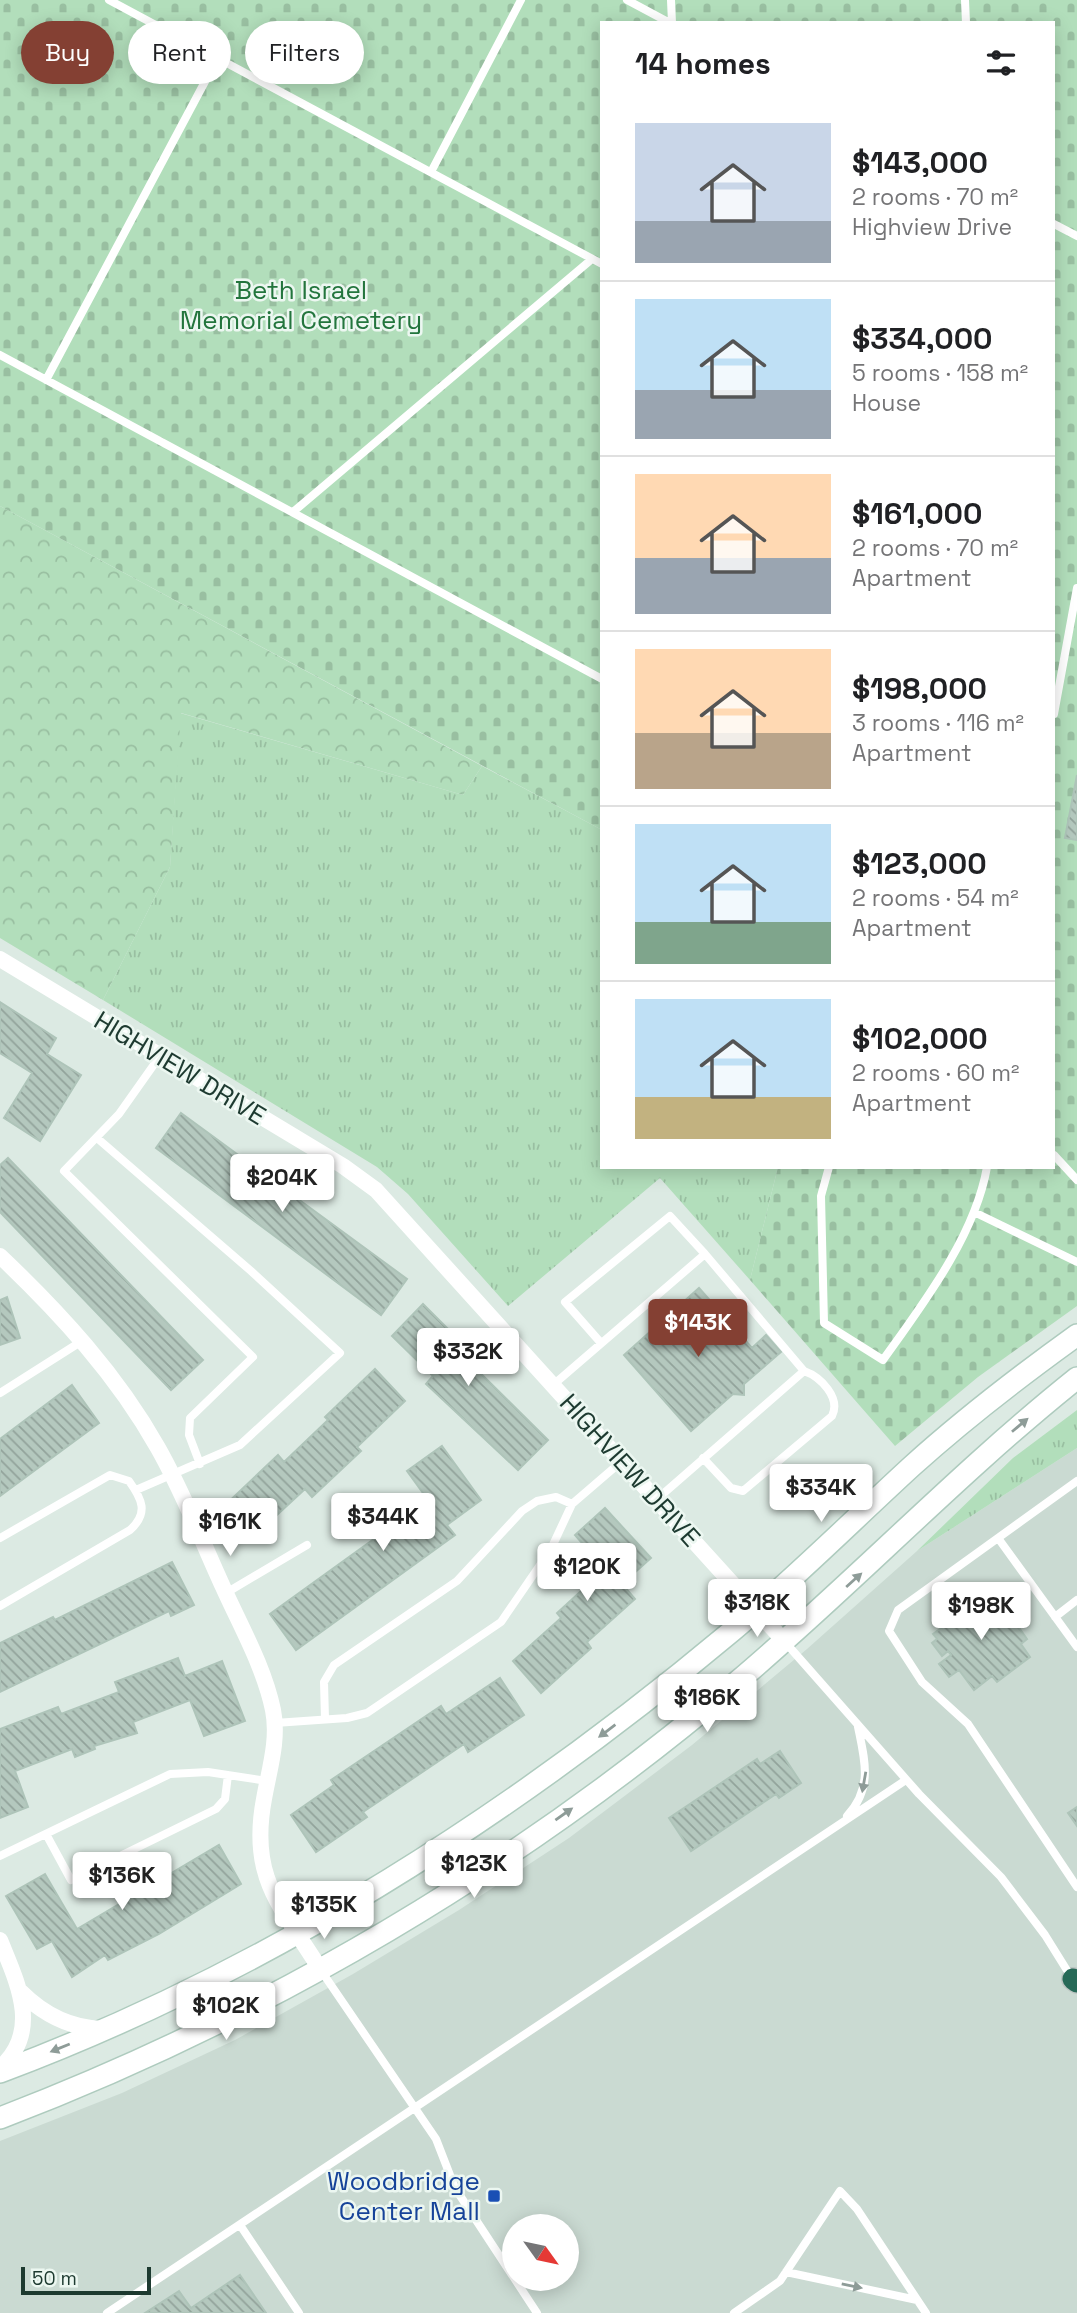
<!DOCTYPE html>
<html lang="en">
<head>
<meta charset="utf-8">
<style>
	:root { --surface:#fff; --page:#f2f2f2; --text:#202124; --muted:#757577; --line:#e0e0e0; --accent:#844033 }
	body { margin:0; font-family:"Space Grotesk",sans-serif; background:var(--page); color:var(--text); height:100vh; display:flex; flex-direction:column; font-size:26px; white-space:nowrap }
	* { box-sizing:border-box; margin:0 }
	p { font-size:23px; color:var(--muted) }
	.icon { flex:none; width:38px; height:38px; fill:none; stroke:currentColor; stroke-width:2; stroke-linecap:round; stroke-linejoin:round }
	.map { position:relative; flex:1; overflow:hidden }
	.sheet { position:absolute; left:600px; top:21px; width:455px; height:1148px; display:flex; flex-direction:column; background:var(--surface); border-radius:0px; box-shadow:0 4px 18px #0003 }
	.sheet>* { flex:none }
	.hud { position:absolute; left:21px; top:21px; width:474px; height:63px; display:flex; gap:14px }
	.needle { width:46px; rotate:123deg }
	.tools { position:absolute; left:502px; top:2214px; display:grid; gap:14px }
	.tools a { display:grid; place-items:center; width:77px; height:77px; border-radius:50%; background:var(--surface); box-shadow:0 4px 18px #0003; font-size:35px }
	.scale { position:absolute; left:21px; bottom:18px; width:130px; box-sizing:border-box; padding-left:7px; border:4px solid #1d3a30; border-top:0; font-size:19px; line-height:24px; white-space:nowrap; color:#1d3a30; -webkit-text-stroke:5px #ecf7f1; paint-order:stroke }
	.price { position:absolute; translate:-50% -60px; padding:0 16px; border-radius:7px; background:#fff; color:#222; font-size:23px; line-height:46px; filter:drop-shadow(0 2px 4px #0008) }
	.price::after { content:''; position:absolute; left:50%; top:42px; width:21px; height:16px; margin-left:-10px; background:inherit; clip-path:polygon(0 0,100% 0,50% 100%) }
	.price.current { background:var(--accent); color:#fff }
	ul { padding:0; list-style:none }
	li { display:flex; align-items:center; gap:21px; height:175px; padding:0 35px }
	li+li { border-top:2px solid var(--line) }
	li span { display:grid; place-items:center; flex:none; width:196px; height:140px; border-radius:0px; color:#555 }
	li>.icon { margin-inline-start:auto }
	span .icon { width:84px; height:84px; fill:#fffc; stroke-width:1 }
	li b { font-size:30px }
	h2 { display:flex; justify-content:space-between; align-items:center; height:84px; padding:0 35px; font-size:30px }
	.pill { padding:0 24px; border-radius:32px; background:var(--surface); box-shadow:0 4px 18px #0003; font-size:24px; line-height:63px }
	.pill.current { background:var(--accent); color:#fff }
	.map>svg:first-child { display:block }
	.built { fill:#cadad2; fill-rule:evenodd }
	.grass { fill:url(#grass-tufts) }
	.forest { fill:url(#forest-crowns) }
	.cemetery { fill:url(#cemetery-stones) }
	.building { fill:url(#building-back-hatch); stroke:#aec4b9; stroke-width:2 }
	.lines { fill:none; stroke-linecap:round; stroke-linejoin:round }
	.secondary-casing { stroke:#aecbbe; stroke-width:24 }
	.highway-casing { stroke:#bbc4c1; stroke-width:24 }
	.lane { stroke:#fff; stroke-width:8 }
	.street { stroke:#fff; stroke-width:16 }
	.secondary { stroke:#fff; stroke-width:21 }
	.highway { stroke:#266957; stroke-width:21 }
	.oneway { fill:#8e9c98 }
	.transit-dot { fill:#1a4fb4; stroke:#ecf7f1; stroke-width:2.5 }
	.labels { text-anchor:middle; stroke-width:5; stroke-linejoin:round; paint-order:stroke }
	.park-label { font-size:26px; fill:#23753d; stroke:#ecf7f1 }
	.street-label { font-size:26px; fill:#1d3a30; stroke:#ecf7f1 }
	.transit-label { font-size:26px; fill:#164399; stroke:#ecf7f1; text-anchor:end }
</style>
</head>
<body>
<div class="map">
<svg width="1077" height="2313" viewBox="0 0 1077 2313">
	<defs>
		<pattern id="grass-tufts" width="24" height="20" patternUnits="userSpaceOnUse" patternTransform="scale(1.75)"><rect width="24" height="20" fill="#b2debb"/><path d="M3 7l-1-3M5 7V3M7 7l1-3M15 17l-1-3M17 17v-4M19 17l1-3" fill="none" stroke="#99bfa1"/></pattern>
		<pattern id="forest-crowns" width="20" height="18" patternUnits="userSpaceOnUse" patternTransform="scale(1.75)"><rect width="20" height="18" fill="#b2debb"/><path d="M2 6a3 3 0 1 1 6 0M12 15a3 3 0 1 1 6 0" fill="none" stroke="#99bfa1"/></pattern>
		<pattern id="cemetery-stones" width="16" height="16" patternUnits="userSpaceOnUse" patternTransform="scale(1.75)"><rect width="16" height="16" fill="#b2debb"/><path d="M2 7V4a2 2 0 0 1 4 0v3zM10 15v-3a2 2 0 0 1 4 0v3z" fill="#99bfa1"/></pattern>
		<pattern id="building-back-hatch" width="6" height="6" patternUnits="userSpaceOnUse" patternTransform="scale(1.75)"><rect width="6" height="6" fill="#b4c8be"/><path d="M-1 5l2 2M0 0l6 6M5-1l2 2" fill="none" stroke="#92a39b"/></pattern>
	</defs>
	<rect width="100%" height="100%" fill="#dceae3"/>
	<path class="built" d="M 1077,1448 L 1077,2313 L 0,2313 L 0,2141 L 122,2093 L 235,2040 L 353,1974 L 459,1910 L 569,1838 L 692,1745 L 807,1649 L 917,1551 ZM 514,2226 L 567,2226 L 567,2278 L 514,2278 Z"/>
	<path class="grass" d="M 180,713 L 463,795 L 482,766 L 602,830 L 602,1167 L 778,1167 L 750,1280 L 660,1178 L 508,1306 L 408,1194 L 377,1167 L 103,1000 L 170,867 Z
		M 1077,1410 L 1077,1448 L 917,1551 L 1013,1458 Z"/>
	<path class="forest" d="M 0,506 L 482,766 L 463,795 L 181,713 L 170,867 L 103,1000 L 0,938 Z"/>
	<path class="cemetery" d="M 0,0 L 1077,0 L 1077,1306 L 978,1377 L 895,1446 L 750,1280 L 778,1167 L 1054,1167 L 1054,23 L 602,23 L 602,830 L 0,506 Z"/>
	<path class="building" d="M 1077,775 L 1077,840 L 1065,838 Z
		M 0,1002 L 56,1038 L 47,1054 L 81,1075 L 40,1141 L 4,1118 L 32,1073 L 0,1053 Z
		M 181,1113 L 407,1279 L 381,1315 L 156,1148 Z
		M 8,1158 L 203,1360 L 171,1390 L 0,1212 L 0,1165 Z
		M 699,1288 L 752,1348 L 766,1335 L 781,1352 L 744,1384 L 744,1395 L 733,1394 L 691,1431 L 624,1355 Z
		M 7,1297 L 20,1338 L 0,1345 L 0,1300 Z
		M 423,1304 L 467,1348 L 461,1354 L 548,1440 L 518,1470 L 426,1384 L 433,1376 L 392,1336 Z
		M 375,1369 L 405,1401 L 357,1447 L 361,1451 L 312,1497 L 305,1489 L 251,1539 L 222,1508 L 278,1455 L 284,1462 L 328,1420 L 325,1417 Z
		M 72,1385 L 99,1423 L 0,1496 L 0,1439 Z
		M 442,1446 L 481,1500 L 447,1525 L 455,1535 L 296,1650 L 270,1614 L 428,1500 L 407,1471 Z
		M 605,1508 L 651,1558 L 622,1584 L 635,1599 L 587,1642 L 591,1648 L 541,1693 L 513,1661 L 561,1618 L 557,1613 L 605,1569 L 575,1535 Z
		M 172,1562 L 194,1605 L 171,1616 L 169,1611 L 0,1692 L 0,1643 L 53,1617 L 55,1620 Z
		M 984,1592 L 991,1603 L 998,1598 L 1027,1639 L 1021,1644 L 1030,1657 L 997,1682 L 992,1676 L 974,1690 L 959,1670 L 949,1677 L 939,1664 L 951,1655 L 948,1651 L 942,1656 L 932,1643 L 937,1639 L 933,1634 L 951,1621 L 948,1616 Z
		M 178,1658 L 185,1676 L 222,1661 L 245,1721 L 204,1736 L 190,1700 L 133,1722 L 137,1733 L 94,1746 L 95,1749 L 75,1757 L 72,1749 L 15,1771 L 28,1807 L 0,1818 L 0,1729 L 58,1707 L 61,1714 L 119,1692 L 115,1682 Z
		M 500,1678 L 524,1715 L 468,1752 L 464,1744 L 363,1812 L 367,1817 L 316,1852 L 291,1815 L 334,1785 L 331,1780 L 441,1706 L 446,1714 Z
		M 780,1751 L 801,1783 L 779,1798 L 776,1794 L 691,1851 L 669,1818 L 757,1759 L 760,1764 Z
		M 1077,1807 L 1077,1826 L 1068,1813 Z
		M 219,1845 L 241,1884 L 159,1934 L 108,1960 L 105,1955 L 72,1977 L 52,1941 L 37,1949 L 6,1896 L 45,1874 L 77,1929 Z
		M 240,2275 L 266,2313 L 145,2313 L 179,2291 L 191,2308 Z"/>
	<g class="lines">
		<defs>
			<path id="secondary" d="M 0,2072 C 267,1972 513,1814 732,1631 C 794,1579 852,1521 912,1466 C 964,1419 1020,1376 1077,1335
				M 0,2118 C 267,2016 519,1867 737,1682 C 853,1584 958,1473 1077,1378"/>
			<path id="highway" d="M 1073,1979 L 1077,1982"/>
		</defs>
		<use href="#secondary" class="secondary-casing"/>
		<use href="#highway" class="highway-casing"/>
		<path class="lane" d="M 109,0 L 602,264
			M 627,0 L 670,23
			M 671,0 L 672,23
			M 965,0 L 966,23
			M 431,172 L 521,0
			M 1054,224 L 1077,236
			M 0,355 L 602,679
			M 46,380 L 217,59
			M 293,512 L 592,259
			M 1054,714 L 1077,588
			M 160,1056 L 119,1114 L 64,1171 L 253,1357 L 190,1418 L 189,1435 L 200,1464
			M 97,1138 L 251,1271 L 340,1353 L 240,1445 L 136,1490
			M 1054,1155 L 1077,1180
			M 829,1167 L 821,1196 L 824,1323 L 883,1360 C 923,1304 975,1236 987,1167
			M 976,1213 L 1077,1262
			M 601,1343 L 565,1302 L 670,1216 L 705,1254
			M 553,1385 L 705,1254 L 804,1371 L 656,1500
			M 0,1393 L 82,1341
			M 703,1458 L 731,1488 L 743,1491 L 832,1416 C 841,1398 821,1377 804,1371
			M 1077,1481 L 898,1610 L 889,1631 L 922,1682 L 968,1724 L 1077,1887
			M 0,1538 L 110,1475 L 129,1481 C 142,1499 149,1513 130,1530 L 0,1606
			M 998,1538 L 1077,1647
			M 226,1593 L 307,1545
			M 1055,1617 L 1077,1600
			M 785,1642 L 919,1794 L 1001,1877 L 1045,1935 L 1073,1980
			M 325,1719 L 324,1682 L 334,1665 L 457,1581 L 522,1511 L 537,1501 L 556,1497 L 572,1504
			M 275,1723 L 347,1718 L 367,1713 L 501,1622 L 551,1549 L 572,1504 L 622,1461
			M 847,1816 C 873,1788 865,1761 858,1727
			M 46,1834 L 71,1880 L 216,1809 L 225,1799 L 228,1775
			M 0,1856 L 170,1774 L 208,1772 L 267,1781
			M 320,1969 L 436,2139 L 455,2188 L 537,2313
			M 240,2225 L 299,2313
			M 786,2272 L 917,2300
			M 107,2313 L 906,1780
			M 734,2313 L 780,2281 L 840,2191 L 857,2209 L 926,2313"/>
		<path class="street" d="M 0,959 L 343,1166 L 376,1190 L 785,1642
			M 0,1256 C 60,1313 117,1375 158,1448 C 183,1492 202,1541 223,1587 C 241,1627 264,1667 273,1710 C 279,1740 269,1770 264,1799 C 249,1878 281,1906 320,1969
			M 0,1940 C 17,1982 42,2031 0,2068
			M 21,1992 C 43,2014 70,2028 102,2029"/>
		<use href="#secondary" class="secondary"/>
		<use href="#highway" class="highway"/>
	</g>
	<defs><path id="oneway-solid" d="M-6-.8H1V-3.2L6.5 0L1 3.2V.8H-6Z" transform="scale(1.75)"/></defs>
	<g class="oneway">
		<use href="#oneway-solid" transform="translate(1020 1425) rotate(-40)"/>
		<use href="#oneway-solid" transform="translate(854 1580) rotate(-42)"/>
		<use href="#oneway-solid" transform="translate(607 1731) rotate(143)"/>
		<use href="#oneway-solid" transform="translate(864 1782) rotate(100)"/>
		<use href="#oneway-solid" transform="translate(564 1814) rotate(-35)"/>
		<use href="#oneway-solid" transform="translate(60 2048) rotate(158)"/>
		<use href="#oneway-solid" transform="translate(852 2286) rotate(12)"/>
	</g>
	<rect class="transit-dot" x="487" y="2189" width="14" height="14" rx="3.5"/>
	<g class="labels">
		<g class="park-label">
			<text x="301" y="299">Beth Israel<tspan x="301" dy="30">Memorial Cemetery</tspan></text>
		</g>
		<g class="street-label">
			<text transform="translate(180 1068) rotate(31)" y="9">HIGHVIEW DRIVE</text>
			<text transform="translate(630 1470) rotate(48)" y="9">HIGHVIEW DRIVE</text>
		</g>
		<g class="transit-label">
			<text x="480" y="2190">Woodbridge<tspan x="480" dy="30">Center Mall</tspan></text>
		</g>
	</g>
</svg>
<div class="tools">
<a><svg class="needle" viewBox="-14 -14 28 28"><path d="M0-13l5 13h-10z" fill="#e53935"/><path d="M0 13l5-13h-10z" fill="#757577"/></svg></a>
</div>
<div class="scale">50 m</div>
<b class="price" style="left:282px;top:1214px">$204K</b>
<b class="price current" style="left:698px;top:1359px">$143K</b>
<b class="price" style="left:468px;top:1388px">$332K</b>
<b class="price" style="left:821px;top:1524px">$334K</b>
<b class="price" style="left:383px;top:1553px">$344K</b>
<b class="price" style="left:230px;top:1558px">$161K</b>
<b class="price" style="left:587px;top:1603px">$120K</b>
<b class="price" style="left:757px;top:1639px">$318K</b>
<b class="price" style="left:981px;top:1642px">$198K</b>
<b class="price" style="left:707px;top:1734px">$186K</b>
<b class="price" style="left:474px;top:1900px">$123K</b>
<b class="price" style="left:122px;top:1912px">$136K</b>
<b class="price" style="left:324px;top:1941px">$135K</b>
<b class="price" style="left:226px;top:2042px">$102K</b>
<div class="hud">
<a class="pill current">Buy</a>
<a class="pill">Rent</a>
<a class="pill">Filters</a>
</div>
<section class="sheet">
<h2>14 homes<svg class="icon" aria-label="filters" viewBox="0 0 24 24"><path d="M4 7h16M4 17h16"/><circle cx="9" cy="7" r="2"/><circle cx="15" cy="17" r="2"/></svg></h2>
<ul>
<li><span style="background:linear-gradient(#c9d6e8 70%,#9aa5b1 0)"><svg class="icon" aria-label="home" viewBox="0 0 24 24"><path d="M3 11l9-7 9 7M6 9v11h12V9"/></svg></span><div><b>$143,000</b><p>2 rooms · 70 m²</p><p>Highview Drive</p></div></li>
<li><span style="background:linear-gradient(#bfe0f5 65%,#9aa5b1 0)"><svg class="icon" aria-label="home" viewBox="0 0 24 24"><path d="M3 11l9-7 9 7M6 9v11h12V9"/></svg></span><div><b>$334,000</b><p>5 rooms · 158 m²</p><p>House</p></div></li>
<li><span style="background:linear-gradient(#ffd9b3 60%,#9aa5b1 0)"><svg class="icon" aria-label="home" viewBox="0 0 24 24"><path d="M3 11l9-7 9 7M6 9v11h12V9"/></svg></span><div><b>$161,000</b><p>2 rooms · 70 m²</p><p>Apartment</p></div></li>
<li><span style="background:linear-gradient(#ffd9b3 60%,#b9a48a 0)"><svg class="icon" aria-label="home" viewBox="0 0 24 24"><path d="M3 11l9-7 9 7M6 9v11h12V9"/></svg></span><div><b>$198,000</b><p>3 rooms · 116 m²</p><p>Apartment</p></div></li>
<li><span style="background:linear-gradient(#bfe0f5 70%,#7fa58c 0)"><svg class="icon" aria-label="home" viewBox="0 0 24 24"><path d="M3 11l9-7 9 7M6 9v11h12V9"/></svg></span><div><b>$123,000</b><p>2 rooms · 54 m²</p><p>Apartment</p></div></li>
<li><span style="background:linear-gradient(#bfe0f5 70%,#c2b280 0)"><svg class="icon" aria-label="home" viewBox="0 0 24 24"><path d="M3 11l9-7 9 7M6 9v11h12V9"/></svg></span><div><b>$102,000</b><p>2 rooms · 60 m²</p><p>Apartment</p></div></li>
</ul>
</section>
</div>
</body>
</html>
